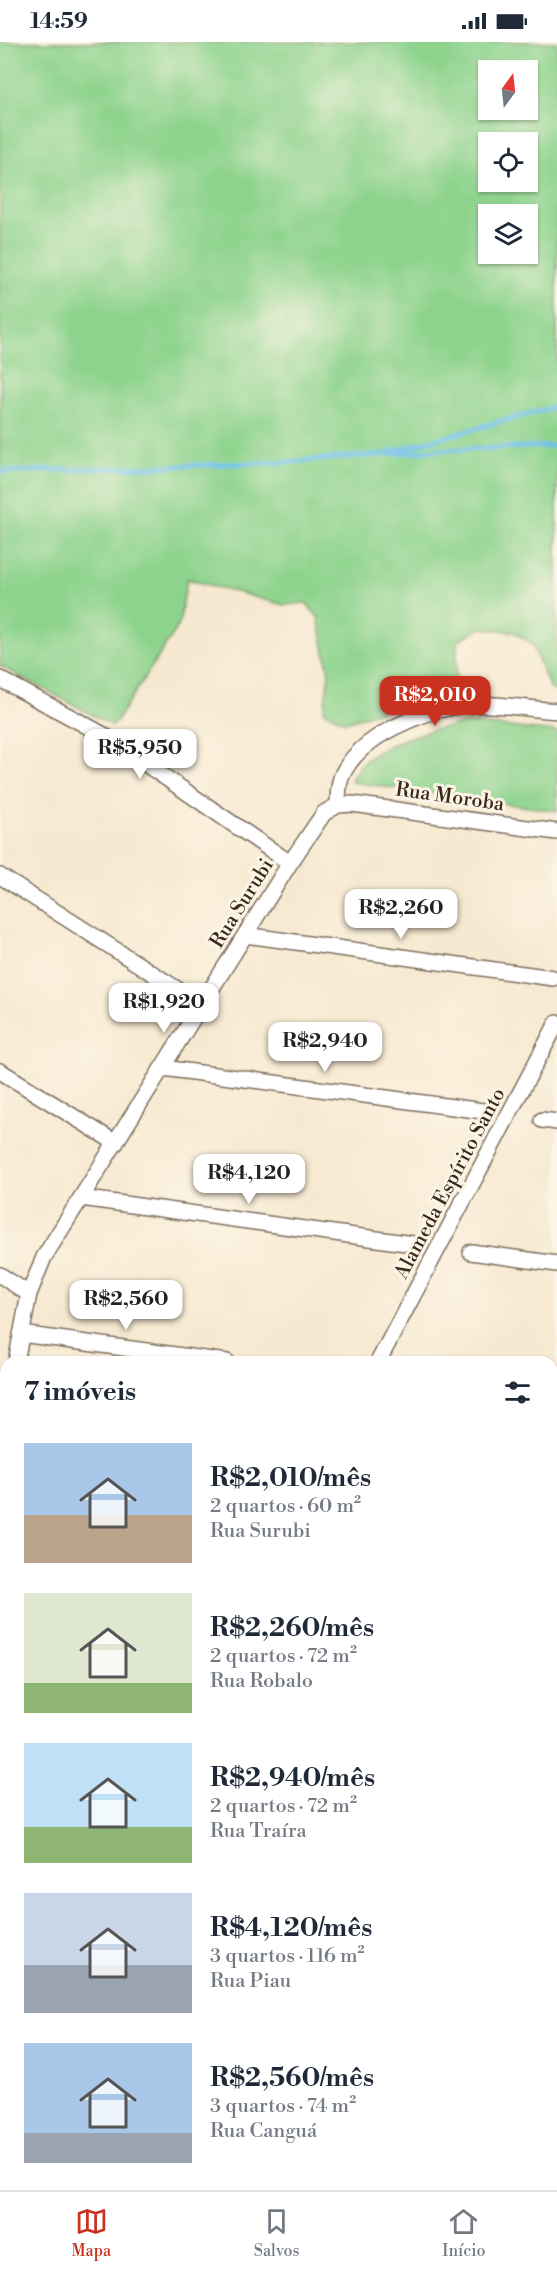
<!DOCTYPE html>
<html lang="pt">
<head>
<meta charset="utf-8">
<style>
	:root { --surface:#fff; --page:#f2f2f3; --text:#1f2937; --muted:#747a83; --line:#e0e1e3; --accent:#c8321e }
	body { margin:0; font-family:"Libre Bodoni",serif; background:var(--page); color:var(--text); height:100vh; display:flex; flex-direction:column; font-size:22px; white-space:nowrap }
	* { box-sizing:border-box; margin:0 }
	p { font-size:20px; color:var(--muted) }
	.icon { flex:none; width:33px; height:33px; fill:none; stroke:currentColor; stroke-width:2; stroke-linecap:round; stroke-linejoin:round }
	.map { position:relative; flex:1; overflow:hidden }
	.sheet { position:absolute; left:0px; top:1314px; width:558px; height:834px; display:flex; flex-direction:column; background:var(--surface); border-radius:18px 18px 0 0; box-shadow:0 2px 4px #0004 }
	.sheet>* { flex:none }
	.needle { width:39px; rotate:15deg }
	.fabs { position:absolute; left:478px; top:18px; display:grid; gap:12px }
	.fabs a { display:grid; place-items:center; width:60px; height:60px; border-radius:0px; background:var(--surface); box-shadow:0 2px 4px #0004; font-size:30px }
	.price { position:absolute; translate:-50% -51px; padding:0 14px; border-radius:12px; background:#fff; color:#222; font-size:20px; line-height:39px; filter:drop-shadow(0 2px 3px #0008) }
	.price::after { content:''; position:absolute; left:50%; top:36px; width:18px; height:14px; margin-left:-9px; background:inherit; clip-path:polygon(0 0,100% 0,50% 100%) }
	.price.selected { background:var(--accent); color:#fff }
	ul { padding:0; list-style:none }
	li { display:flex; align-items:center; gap:18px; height:150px; padding:0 24px }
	li span { display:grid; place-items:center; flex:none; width:168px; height:120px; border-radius:0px; color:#555 }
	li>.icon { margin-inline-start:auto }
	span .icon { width:72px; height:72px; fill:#fffc; stroke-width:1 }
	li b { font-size:26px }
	h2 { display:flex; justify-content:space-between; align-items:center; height:72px; padding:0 24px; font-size:26px }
	.status { display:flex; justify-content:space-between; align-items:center; height:42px; padding:0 30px; background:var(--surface); direction:ltr }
	.status svg { height:16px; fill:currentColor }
	.tabs { display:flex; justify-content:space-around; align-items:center; height:84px; border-top:2px solid var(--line); background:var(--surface); font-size:16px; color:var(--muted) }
	.tabs a { display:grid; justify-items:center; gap:3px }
	.tabs .selected { color:var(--accent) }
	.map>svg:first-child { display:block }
	.green { fill:#8dd38d; stroke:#647e56; stroke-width:1.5; fill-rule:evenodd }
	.forest { fill:#72b578; stroke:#56704b; stroke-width:1.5 }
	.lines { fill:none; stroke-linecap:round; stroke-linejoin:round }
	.stream { stroke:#6ec1ea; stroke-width:5 }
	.street-casing { stroke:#7d6d5d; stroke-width:18 }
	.secondary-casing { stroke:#7d6d5d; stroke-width:24 }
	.street { stroke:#fff; stroke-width:15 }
	.secondary { stroke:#f7e8c3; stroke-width:21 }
	.labels { text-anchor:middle; stroke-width:6; stroke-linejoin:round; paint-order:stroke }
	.street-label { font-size:20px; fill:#3b2a1e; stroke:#fcf5e5 }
</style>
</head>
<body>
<div class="status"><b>14:59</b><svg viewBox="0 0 49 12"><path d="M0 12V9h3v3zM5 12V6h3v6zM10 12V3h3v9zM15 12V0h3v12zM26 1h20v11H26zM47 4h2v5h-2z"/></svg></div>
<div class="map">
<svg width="557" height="2148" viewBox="0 0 557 2148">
	<rect width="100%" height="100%" fill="#fcf5e5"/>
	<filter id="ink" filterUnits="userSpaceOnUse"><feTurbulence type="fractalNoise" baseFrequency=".0167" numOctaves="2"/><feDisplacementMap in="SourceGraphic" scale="12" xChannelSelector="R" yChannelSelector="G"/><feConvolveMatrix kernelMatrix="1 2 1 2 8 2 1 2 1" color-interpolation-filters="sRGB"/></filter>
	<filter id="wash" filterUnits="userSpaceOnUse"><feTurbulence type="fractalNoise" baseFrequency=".008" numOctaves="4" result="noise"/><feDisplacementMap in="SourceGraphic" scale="24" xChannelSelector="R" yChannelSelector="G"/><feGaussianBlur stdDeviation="1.35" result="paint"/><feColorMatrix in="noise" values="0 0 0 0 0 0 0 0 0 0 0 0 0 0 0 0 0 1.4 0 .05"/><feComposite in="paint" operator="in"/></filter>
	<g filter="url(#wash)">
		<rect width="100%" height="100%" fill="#f7e9d1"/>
		<path class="green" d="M 0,0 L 557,0 L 557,649 L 550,647 L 532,602 L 514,590 L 481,586 L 457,599 L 456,645 L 346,680 L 324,669 L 329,631 L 318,575 L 306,561 L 284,563 L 187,537 L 179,583 L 113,684 L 0,624 ZM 528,28 L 528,68 L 489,68 L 489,28 ZM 528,100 L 528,140 L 489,140 L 489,100 ZM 489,172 L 528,172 L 528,212 L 489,212 Z
			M 468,681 L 557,690 L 557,769 L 351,740 C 361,703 435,686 468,681 Z
			M 557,1629 L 557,2064 L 552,2076 L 552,1654 Z
			M 480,2142 L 533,2142 L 532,2148 L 502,2148 Z"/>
		<path class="forest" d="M 557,2064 L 557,2148 L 532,2148 L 533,2142 L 552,2142 L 552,2076 Z"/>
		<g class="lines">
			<path class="stream" d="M 390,410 L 557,364
				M 0,430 L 288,420 L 438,408 L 557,404
				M 552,2140 L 557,2126
				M 550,2148 L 552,2142"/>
		</g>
	</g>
	<g filter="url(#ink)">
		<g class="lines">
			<defs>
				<path id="street" d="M 0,637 L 102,692 L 290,821
					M 338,763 C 338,754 338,745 341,736 C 357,694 424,668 464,663 C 490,660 530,667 557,669
					M 0,834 L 202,963
					M 245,893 L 553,936
					M 163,1026 L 483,1069
					M 0,1029 L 116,1101
					M 542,1078 L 557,1080
					M 81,1156 L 413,1202
					M 471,1210 L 557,1222
					M 0,1233 L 29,1252
					M 21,1292 L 227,1320
					M 16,1320 L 29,1252 L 44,1215 L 290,821 L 324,771 L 338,763 L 352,762 L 557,790
					M 378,1320 L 557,981
					M 552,1365 L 557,1366
					M 0,1398 L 6,1368
					M 0,1430 L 6,1431
					M 552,1506 L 557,1506
					M 6,1927 L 4,1938 L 6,1941
					M 0,2017 L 6,1980
					M 144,2148 L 145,2142
					M 315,2148 L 316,2142
					M 481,2148 L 482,2142"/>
				<path id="secondary" d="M 0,1467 L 6,1468
					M 552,1547 L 557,1547"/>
			</defs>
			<use href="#street" class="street-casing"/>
			<use href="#secondary" class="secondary-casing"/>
			<use href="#street" class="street"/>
			<use href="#secondary" class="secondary"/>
		</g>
	</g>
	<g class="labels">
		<g class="street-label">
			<text transform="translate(450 754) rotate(8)" y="7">Rua Moroba</text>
			<text transform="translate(241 861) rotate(-58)" y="7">Rua Surubi</text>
			<text transform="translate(449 1141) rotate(-62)" y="7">Alameda Espírito Santo</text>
		</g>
	</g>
</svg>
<div class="fabs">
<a><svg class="needle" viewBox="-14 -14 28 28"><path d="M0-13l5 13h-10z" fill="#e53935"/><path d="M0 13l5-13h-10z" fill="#747a83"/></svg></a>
<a><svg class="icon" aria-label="locate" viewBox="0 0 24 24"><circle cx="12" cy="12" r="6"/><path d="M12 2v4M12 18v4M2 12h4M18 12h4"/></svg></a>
<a><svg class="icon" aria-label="layers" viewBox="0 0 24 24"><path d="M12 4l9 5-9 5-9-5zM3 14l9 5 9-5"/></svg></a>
</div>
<b class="price selected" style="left:435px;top:685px">R$2,010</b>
<b class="price" style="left:140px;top:738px">R$5,950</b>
<b class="price" style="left:401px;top:898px">R$2,260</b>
<b class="price" style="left:164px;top:992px">R$1,920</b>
<b class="price" style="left:325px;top:1031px">R$2,940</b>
<b class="price" style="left:249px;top:1163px">R$4,120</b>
<b class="price" style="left:126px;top:1289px">R$2,560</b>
<section class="sheet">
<h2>7 imóveis<svg class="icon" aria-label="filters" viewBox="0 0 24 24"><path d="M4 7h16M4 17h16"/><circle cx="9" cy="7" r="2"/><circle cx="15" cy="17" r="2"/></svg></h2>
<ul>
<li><span style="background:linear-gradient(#a9c7e8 60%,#b9a48a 0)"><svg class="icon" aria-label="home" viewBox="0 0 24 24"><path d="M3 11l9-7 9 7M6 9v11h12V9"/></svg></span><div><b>R$2,010/mês</b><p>2 quartos · 60 m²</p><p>Rua Surubi</p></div></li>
<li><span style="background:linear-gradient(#dfe7d0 75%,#8fb573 0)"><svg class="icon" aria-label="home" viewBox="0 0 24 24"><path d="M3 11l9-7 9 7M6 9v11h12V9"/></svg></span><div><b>R$2,260/mês</b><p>2 quartos · 72 m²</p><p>Rua Robalo</p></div></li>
<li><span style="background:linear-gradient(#bfe0f5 70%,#8fb573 0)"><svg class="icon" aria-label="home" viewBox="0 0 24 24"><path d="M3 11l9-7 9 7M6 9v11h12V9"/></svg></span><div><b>R$2,940/mês</b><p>2 quartos · 72 m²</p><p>Rua Traíra</p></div></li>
<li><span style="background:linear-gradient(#c9d6e8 60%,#9aa5b1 0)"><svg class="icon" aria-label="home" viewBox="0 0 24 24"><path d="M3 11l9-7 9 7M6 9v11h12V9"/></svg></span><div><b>R$4,120/mês</b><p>3 quartos · 116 m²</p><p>Rua Piau</p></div></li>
<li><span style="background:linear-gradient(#a9c7e8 75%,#9aa5b1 0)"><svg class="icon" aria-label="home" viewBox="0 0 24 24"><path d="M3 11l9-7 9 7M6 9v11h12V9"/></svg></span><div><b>R$2,560/mês</b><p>3 quartos · 74 m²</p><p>Rua Canguá</p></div></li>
</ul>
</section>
</div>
<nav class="tabs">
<a class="selected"><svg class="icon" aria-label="map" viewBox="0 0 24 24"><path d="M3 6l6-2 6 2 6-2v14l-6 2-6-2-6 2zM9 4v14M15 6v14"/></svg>Mapa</a>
<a><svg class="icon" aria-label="saved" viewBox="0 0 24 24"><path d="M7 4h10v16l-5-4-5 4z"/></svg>Salvos</a>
<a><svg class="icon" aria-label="home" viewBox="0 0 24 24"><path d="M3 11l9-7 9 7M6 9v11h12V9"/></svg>Início</a>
</nav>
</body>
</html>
